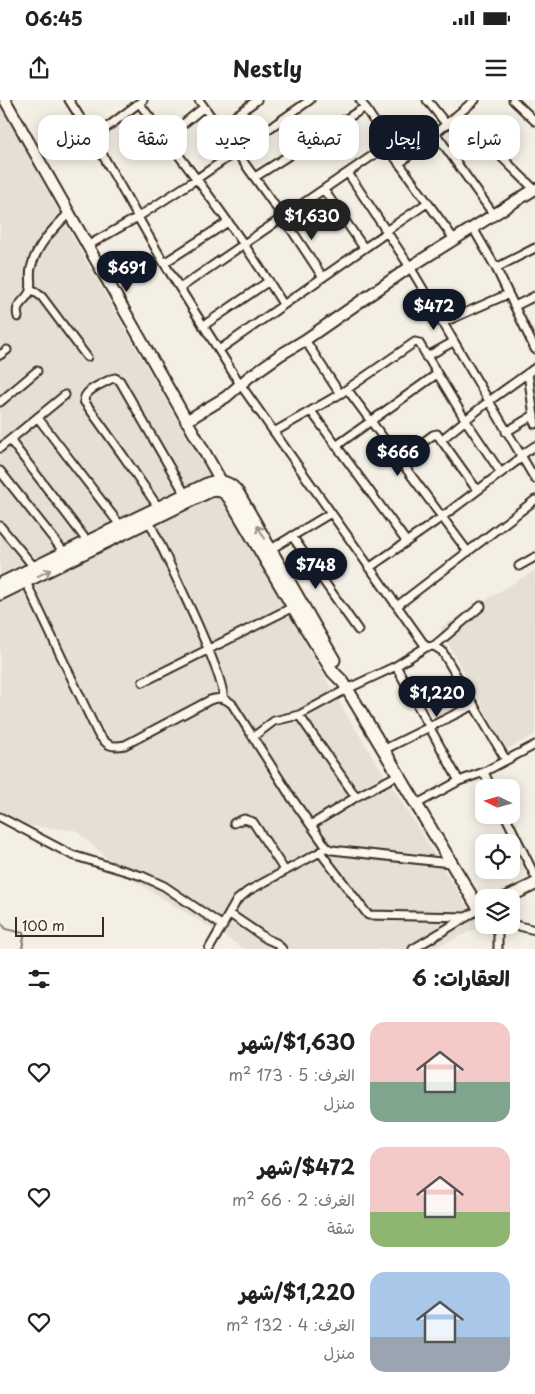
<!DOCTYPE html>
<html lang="ar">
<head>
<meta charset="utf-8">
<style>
	:root { --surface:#fff; --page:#f6f6f6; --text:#202124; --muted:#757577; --accent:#111827 }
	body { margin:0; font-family:"Playpen Sans","Playpen Sans Arabic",sans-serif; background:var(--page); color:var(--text); direction:rtl; height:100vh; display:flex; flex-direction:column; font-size:19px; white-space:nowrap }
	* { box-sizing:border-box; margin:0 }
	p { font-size:16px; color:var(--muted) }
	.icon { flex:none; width:28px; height:28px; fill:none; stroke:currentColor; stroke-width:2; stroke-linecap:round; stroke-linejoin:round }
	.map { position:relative; height:849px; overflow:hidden; direction:ltr }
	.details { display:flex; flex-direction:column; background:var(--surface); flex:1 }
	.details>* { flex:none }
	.hud { position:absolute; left:15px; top:15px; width:505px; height:45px; direction:rtl; display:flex; gap:10px }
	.needle { width:32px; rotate:275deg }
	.fabs { position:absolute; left:475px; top:679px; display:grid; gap:10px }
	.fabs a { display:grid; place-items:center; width:45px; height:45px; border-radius:10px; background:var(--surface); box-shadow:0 2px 12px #0003; font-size:25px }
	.scale { position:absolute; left:15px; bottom:12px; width:89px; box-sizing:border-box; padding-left:5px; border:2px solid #3b2a1e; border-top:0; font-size:14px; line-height:18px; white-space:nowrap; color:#3b2a1e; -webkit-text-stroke:4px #fbf7ec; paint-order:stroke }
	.price { position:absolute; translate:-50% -42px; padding:0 11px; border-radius:18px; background:var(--accent); color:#fff; font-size:16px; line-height:32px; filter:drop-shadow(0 1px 2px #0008) }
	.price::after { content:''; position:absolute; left:50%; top:30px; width:15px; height:11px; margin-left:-8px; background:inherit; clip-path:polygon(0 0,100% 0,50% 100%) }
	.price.current { background:#222; color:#fff }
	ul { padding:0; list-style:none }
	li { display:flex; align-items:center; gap:15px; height:125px; padding:0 25px }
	li span { display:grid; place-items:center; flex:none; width:140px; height:100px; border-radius:15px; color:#555 }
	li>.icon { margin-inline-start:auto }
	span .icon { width:60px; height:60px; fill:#fffc; stroke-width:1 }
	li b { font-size:21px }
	h2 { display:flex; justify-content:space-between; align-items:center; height:60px; padding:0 25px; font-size:21px }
	.pill { padding:0 18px; border-radius:15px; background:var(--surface); box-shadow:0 2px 12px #0003; font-size:18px; line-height:45px }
	.pill.current { background:var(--accent); color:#fff }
	.status { display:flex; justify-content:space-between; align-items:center; height:35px; padding:0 25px; background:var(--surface); direction:ltr }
	.status svg { height:14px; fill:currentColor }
	header { display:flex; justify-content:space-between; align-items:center; height:65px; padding:0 25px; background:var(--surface); font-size:22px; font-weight:700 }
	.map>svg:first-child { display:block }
	.built { fill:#e5dfd4 }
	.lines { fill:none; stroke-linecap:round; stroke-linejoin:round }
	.stream { stroke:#817468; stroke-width:2 }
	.street-casing { stroke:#3b2a1e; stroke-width:11 }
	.secondary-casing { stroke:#3b2a1e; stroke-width:14 }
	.primary-casing { stroke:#3b2a1e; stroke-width:15 }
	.street { stroke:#fbf7ec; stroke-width:7 }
	.secondary { stroke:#fbf7ec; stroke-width:10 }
	.primary { stroke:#fbf7ec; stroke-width:11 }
	.oneway { stroke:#9b9085 }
</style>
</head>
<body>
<div class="status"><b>06:45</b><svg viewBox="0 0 49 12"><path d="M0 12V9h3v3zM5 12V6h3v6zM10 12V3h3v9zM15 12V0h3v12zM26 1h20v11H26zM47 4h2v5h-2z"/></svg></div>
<header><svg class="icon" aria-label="menu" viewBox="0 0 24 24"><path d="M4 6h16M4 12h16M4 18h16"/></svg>Nestly<svg class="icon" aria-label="share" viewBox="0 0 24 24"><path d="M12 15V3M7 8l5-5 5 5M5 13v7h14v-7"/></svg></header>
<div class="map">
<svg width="535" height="849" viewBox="0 0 535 849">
	<rect width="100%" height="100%" fill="#f3efe4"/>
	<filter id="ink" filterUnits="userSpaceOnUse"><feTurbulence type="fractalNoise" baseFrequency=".02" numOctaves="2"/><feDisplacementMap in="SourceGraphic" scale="10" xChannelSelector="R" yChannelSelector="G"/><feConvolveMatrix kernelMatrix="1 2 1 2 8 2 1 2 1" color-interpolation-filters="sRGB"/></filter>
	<g filter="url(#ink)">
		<path class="built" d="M 0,4 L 90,168 L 343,609 L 480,827 L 432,849 L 245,849 L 131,779 L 75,730 L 0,723 Z
			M 535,470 L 535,634 L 506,650 L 440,528 Z"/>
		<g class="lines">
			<path class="stream" d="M 0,821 L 6,829 L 23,833 L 24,837 L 22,849"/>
			<defs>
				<path id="street" d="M 69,0 L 93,38 L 164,163 L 240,284 L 426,547
					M 199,0 L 283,117 L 322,176
					M 360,0 L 387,41 L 391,52 L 454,139
					M 427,0 L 447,25
					M 513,0 L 535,21
					M 139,3 C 189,69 240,134 283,204
					M 459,15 L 535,90
					M 219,28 L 257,0
					M 436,34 L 494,115
					M 93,38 L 143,0
					M 166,38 L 204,7
					M 399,64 L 475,0
					M 348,73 L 410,167 L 535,379
					M 255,77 L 365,7
					M 324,90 L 364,148
					M 473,128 L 496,168 L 535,249
					M 386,131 L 427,103
					M 87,146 L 138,117 L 198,78 L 310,0
					M 164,163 L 228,122
					M 496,168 L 535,148
					M 30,188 L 42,197 L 87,257
					M 180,188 L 388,45
					M 515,206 L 535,196
					M 18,217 C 14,203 26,202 30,191 C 32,184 29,175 31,168 C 36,146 53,129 68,114
					M 442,223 L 508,194
					M 203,226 L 269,181
					M 305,240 L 340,294
					M 219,250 L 386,133
					M 0,255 L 7,250
					M 426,257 L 453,242
					M 528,273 L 535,324
					M 347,289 L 468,452
					M 0,302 L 37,271
					M 311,311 L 406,441
					M 38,318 L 120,425
					M 274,332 L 340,294 L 415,242 L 419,243 L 466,321 L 501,373
					M 506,332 L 534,315
					M 10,340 L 87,441
					M 441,340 L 489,301 L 535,268
					M 336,346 L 437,274
					M 0,348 L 65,295
					M 520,356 L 535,346
					M 399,360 L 433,335 L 437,334 L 477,390
					M 0,371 L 64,452
					M 158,407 L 124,357 L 84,301 C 84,290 102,284 111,279 L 115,278 L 120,281 L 185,394
					M 149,421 C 161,447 228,580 223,599
					M 0,426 L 34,467
					M 292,436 L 358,530
					M 271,449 L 331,413
					M 519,466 L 535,457
					M 369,468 L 442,417 L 521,358
					M 26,482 L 98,634 C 107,645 110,648 125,645 L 210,600 C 219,597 225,598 232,604 L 291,697 L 327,748 L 332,750 L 450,763
					M 397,506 L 535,400
					M 434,546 L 481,506
					M 396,566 L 459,681
					M 143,582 L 293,507
					M 299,615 L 356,697
					M 253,637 L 274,621 L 299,615 L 347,589 L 396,566 L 426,547 L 434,546 L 442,551 L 506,660
					M 383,650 L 474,605
					M 484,672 L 491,688
					M 415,705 L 459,681 L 484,672 L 535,645
					M 505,715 L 535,776
					M 0,717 L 72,755 L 142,776 L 164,786 L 223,826
					M 234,723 L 244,719 L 253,722 L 285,771
					M 311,725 L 356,697 L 398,675
					M 320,752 L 368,815 L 467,817
					M 230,814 L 267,839 L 276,843 L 282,849
					M 511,824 L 535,830
					M 209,849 L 237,800 L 248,791 L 322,751
					M 413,849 L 483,807
					M 498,849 L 498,825"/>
				<path id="secondary" d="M 5,0 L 221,381 L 221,387
					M 186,321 L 226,297 L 249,277 L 280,255 L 305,240 L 410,167 L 535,89"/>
				<path id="primary" d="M 0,484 L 209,383 C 221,379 231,383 238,393 L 334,560
					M 0,494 L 210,391 C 219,389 225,391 230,399 L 293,507 L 333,572 L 343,582 L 476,804 L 480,807 L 484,807
					M 506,798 L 535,784"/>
			</defs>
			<use href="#street" class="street-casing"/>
			<use href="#secondary" class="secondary-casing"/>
			<use href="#primary" class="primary-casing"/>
			<use href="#street" class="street"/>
			<use href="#secondary" class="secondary"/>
			<use href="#primary" class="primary"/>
		</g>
		<defs><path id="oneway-shaft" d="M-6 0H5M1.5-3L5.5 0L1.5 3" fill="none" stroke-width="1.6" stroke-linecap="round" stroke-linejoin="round" transform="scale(1.25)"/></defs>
		<g class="oneway">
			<use href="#oneway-shaft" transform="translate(261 432) rotate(-121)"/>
			<use href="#oneway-shaft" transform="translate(44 473) rotate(-26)"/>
		</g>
	</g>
</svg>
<div class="fabs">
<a><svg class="needle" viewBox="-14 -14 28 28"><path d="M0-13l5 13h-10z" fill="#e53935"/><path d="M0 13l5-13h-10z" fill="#757577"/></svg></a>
<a><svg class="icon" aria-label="locate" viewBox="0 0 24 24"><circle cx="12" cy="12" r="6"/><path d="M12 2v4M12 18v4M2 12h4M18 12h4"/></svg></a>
<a><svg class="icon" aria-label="layers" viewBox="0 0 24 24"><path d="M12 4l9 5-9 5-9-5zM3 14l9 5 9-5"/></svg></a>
</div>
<div class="scale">100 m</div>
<b class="price current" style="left:312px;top:141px">$1,630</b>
<b class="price" style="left:127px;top:193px">$691</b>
<b class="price" style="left:434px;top:231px">$472</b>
<b class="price" style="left:398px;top:377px">$666</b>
<b class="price" style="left:316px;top:490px">$748</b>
<b class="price" style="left:437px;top:618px">$1,220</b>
<div class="hud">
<a class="pill">شراء</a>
<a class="pill current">إيجار</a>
<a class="pill">تصفية</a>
<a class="pill">جديد</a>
<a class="pill">شقة</a>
<a class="pill">منزل</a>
</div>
</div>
<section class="details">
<h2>العقارات: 6<svg class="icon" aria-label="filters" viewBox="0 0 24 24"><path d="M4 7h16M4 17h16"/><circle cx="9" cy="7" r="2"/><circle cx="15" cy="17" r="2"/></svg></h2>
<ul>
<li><span style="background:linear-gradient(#f6c9c9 60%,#7fa58c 0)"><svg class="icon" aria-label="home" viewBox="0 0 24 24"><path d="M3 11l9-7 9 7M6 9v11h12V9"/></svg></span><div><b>$1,630/شهر</b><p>الغرف: 5 · 173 m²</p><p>منزل</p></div><svg class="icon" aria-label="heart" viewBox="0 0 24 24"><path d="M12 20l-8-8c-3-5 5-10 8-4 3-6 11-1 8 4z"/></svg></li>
<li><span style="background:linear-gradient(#f6c9c9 65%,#8fb573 0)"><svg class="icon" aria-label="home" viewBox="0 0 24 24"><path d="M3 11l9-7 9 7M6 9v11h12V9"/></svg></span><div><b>$472/شهر</b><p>الغرف: 2 · 66 m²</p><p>شقة</p></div><svg class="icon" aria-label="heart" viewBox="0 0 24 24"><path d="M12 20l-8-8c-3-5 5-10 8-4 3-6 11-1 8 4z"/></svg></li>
<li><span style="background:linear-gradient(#a9c7e8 65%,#9aa5b1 0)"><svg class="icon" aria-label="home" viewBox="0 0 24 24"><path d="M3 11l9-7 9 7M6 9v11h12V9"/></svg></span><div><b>$1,220/شهر</b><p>الغرف: 4 · 132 m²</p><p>منزل</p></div><svg class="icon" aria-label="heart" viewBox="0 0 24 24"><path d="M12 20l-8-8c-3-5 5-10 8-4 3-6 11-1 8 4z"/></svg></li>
</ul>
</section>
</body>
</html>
